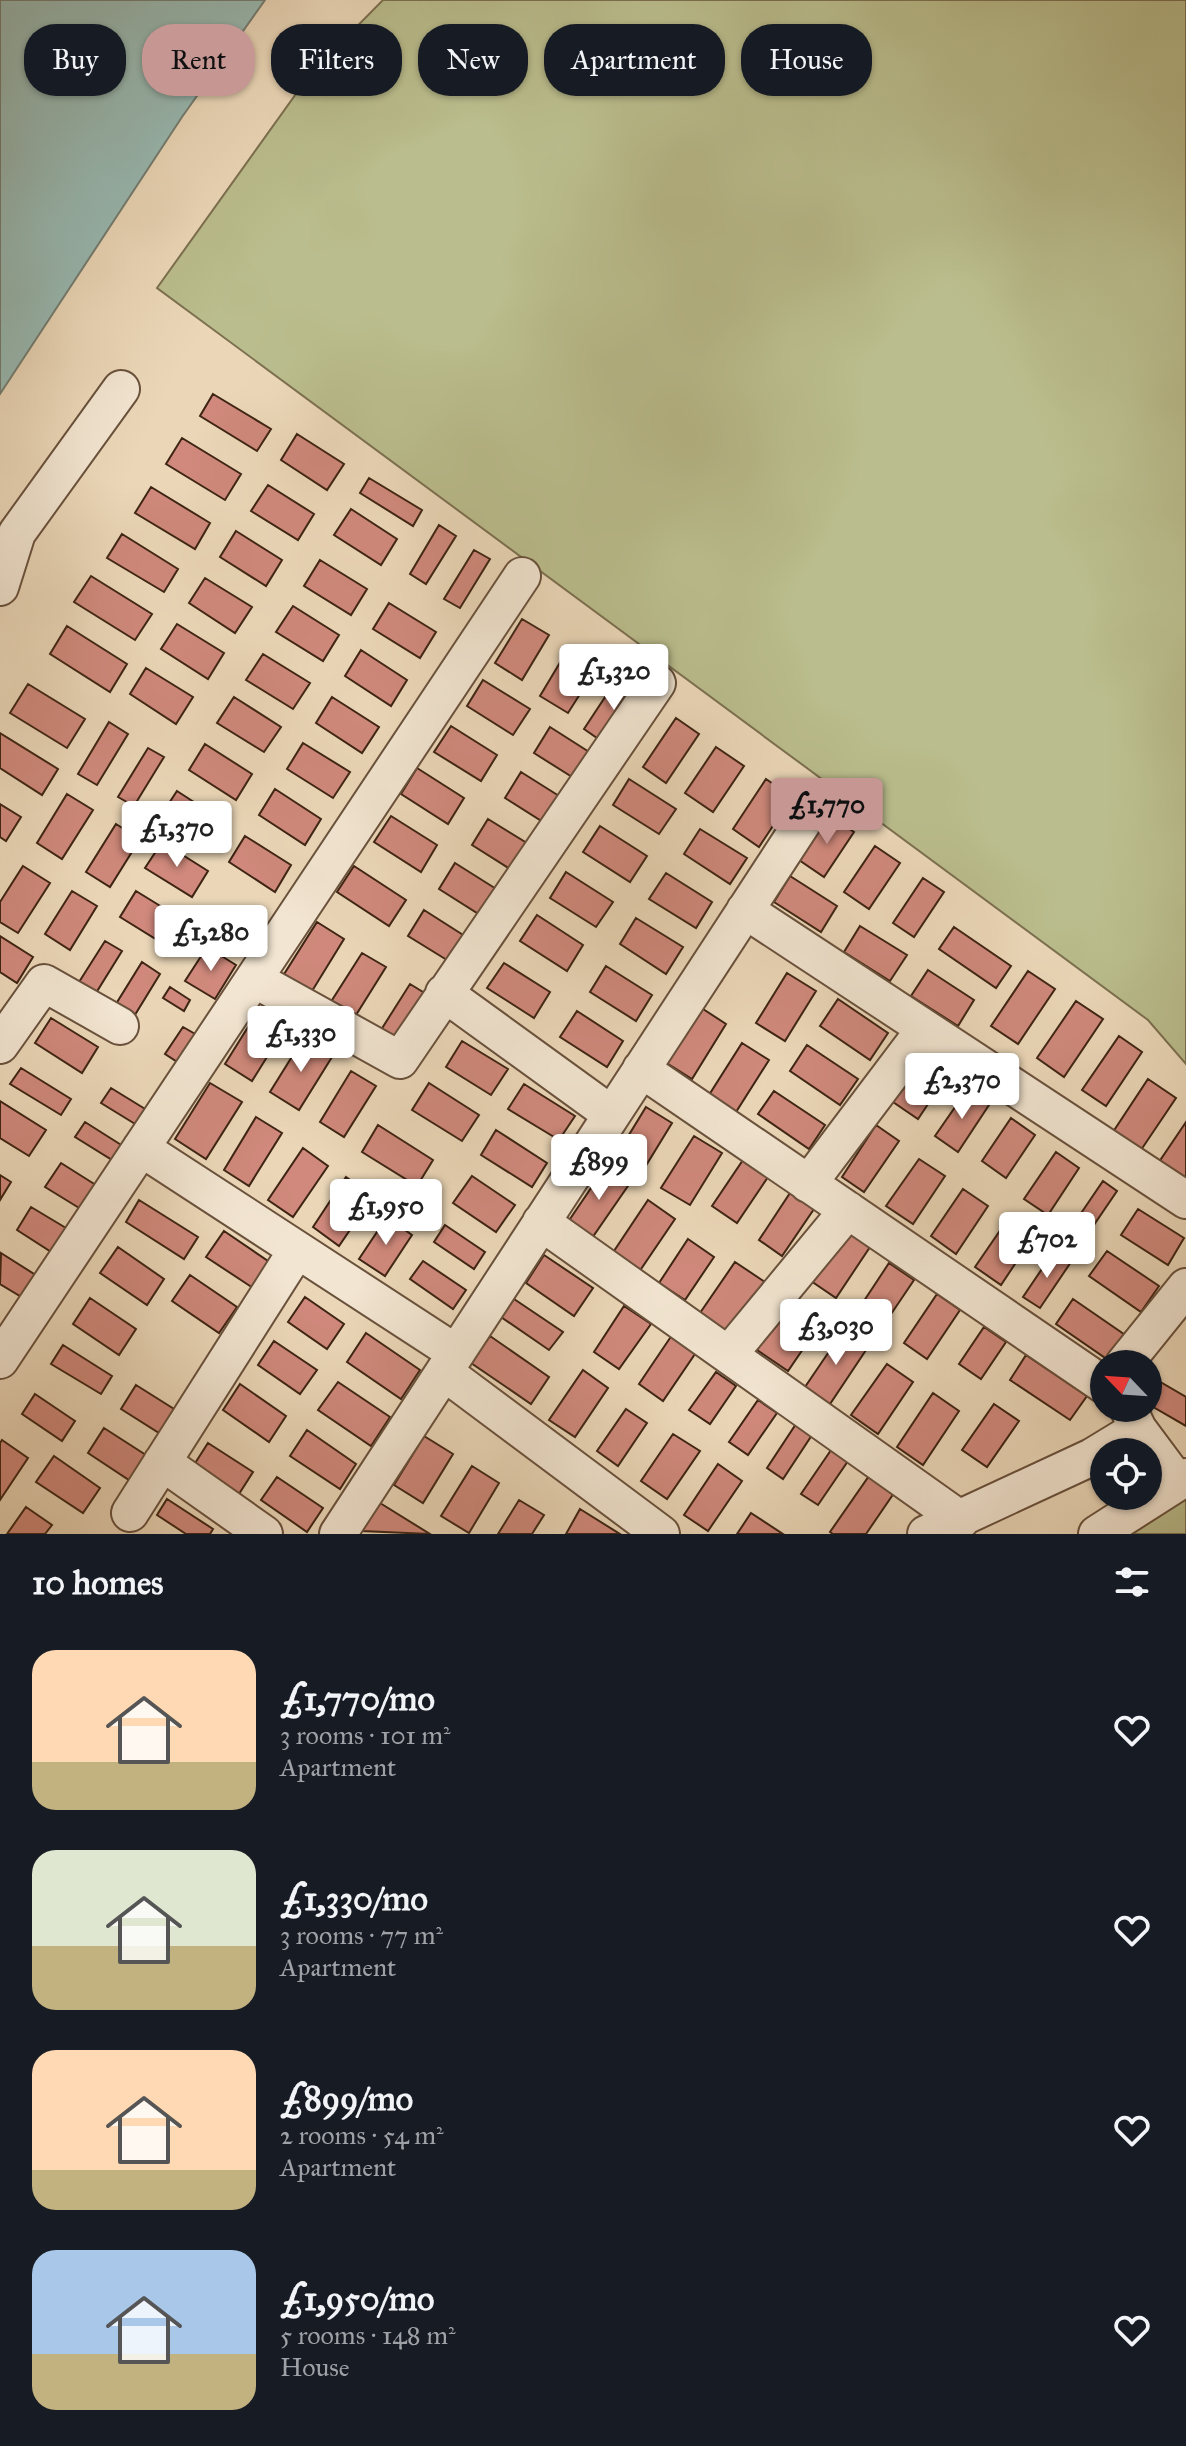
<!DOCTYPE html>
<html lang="en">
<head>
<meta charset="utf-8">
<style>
	:root { --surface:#171b24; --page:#242831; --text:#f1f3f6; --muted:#9ea1a6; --accent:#c59692 }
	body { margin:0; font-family:"IM FELL Great Primer",serif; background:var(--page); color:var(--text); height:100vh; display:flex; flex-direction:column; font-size:30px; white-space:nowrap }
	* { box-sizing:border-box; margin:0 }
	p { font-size:26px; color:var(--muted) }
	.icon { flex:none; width:44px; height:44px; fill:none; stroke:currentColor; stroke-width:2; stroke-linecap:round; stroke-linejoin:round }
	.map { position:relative; height:1534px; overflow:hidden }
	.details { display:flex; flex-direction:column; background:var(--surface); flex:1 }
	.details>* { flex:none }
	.guide { position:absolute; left:24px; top:24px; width:1138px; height:72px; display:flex; gap:16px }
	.needle { width:52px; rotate:295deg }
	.tools { position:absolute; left:1090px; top:1350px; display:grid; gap:16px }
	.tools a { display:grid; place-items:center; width:72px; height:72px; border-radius:50%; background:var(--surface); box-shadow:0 2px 6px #0004; font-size:40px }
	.price { position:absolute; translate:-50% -68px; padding:0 18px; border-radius:8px; background:#fff; color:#222; font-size:26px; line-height:52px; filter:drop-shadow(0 2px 4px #0008) }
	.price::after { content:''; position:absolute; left:50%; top:48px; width:24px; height:18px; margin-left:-12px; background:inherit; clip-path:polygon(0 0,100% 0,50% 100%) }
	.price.active { background:var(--accent); color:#111 }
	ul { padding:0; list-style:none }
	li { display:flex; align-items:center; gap:24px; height:200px; padding:0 32px }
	li span { display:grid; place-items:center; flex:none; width:224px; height:160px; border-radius:24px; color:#555 }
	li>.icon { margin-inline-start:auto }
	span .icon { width:96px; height:96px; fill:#fffc; stroke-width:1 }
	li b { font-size:34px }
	h2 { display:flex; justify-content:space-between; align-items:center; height:96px; padding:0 32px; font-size:34px }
	.chip { padding:0 28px; border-radius:32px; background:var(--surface); box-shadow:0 2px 6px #0004; font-size:28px; line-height:72px }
	.chip.active { background:var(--accent); color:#111 }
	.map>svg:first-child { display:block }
	.green { fill:#babd8d; stroke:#7c7050; stroke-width:2 }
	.water { fill:#98b9b2; stroke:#747d72; stroke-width:2 }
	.building { fill:#d0897c; stroke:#3e2413; stroke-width:2 }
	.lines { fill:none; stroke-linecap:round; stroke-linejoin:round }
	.minor-casing { stroke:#69513c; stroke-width:40 }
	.minor { stroke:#f2e5d1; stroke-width:36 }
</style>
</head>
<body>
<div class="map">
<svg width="1186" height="1534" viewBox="0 0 1186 1534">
	<rect width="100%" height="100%" fill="#ebd7b8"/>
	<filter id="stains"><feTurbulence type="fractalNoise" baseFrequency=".0025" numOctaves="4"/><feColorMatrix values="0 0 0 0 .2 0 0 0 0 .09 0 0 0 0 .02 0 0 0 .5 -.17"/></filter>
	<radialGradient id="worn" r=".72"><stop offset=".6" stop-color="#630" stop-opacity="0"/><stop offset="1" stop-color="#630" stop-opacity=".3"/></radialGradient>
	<path class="green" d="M 383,0 L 1186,0 L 1186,1064 L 1148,1020 L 157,288 L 311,73 Z
		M 1186,1494 L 1186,1534 L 1117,1534 Z"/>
	<path class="water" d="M 0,0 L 265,0 L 182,117 L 0,394 Z"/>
	<path class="building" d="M 213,394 L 271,429 L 257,451 L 200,416 Z
		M 297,434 L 344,464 L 327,490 L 281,460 Z
		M 182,438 L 241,474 L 225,500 L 166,464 Z
		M 369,478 L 422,510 L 413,526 L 360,493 Z
		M 268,485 L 314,514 L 298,540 L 251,511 Z
		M 151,487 L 210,523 L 195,549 L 135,513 Z
		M 351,509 L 397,539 L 381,565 L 334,535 Z
		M 439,525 L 456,536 L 426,584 L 410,574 Z
		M 236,531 L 282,560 L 266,586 L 220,557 Z
		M 122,534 L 178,569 L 164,592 L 107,558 Z
		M 474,550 L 490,559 L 460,608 L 444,599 Z
		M 320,560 L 367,589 L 351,615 L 304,586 Z
		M 91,576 L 152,614 L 135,640 L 74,602 Z
		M 205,578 L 252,607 L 235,633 L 189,603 Z
		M 389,603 L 436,632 L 420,658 L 373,629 Z
		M 293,606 L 339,635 L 323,661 L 276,632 Z
		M 522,619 L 549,635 L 522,680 L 495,663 Z
		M 177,624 L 224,653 L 208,679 L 161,649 Z
		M 67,626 L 127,664 L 110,692 L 50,654 Z
		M 570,646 L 599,664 L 568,713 L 540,696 Z
		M 361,650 L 407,680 L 391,706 L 345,676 Z
		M 263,654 L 310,683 L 293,709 L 246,680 Z
		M 146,668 L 193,697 L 176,724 L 130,694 Z
		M 619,676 L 645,694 L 610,747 L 584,729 Z
		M 483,680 L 530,709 L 513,735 L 467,706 Z
		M 28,684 L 85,719 L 67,748 L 10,713 Z
		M 234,697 L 281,727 L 264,752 L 217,723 Z
		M 332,697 L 379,727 L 362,753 L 316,723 Z
		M 676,718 L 699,734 L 666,783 L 643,767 Z
		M 109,722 L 128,734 L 97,785 L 78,774 Z
		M 451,726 L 497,755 L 481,781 L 434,752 Z
		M 550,727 L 597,757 L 580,782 L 534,753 Z
		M 0,733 L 58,769 L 42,795 L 0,768 Z
		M 303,743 L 350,772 L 333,798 L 287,769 Z
		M 205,744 L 252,774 L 236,800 L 189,770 Z
		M 716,747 L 744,766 L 713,812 L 685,793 Z
		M 148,748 L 164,757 L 134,806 L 118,797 Z
		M 417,768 L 464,798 L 448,824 L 401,794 Z
		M 521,772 L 567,801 L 551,827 L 505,798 Z
		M 629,779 L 676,809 L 659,834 L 613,805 Z
		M 766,779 L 792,797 L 759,847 L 733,829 Z
		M 275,789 L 321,819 L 305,845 L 259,815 Z
		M 177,791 L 223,821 L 207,847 L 160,817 Z
		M 67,794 L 93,810 L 62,859 L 37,843 Z
		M 0,804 L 21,817 L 6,841 L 0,837 Z
		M 391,816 L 437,845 L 421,872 L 374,842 Z
		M 830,816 L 854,832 L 824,877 L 799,860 Z
		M 488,819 L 535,848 L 518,874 L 472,845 Z
		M 116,824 L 140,839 L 110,887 L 86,872 Z
		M 600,826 L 647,856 L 630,882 L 583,852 Z
		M 700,829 L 747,858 L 730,884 L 684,854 Z
		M 245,836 L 291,865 L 275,892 L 229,862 Z
		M 162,842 L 208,871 L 192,897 L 145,868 Z
		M 875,846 L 900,863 L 869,909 L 844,892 Z
		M 455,863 L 501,892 L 485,918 L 439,889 Z
		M 23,866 L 50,883 L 18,933 L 0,922 L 0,902 Z
		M 354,866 L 406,900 L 389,926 L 337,892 Z
		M 566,872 L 613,902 L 596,927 L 550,898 Z
		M 666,873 L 712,902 L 696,928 L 649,899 Z
		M 790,876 L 837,906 L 821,932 L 774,902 Z
		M 923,878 L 944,892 L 914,937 L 893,923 Z
		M 72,891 L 97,906 L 70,950 L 45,934 Z
		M 136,891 L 183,920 L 167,946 L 120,917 Z
		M 424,910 L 471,940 L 455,965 L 408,936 Z
		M 537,915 L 583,945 L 567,971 L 520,941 Z
		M 636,918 L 683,947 L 666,974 L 620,944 Z
		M 317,922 L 344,939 L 309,996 L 281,979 Z
		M 860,926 L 907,955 L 890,981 L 844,952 Z
		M 954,927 L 1011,966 L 996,988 L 939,949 Z
		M 0,936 L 33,957 L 17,983 L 0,972 Z
		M 105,941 L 122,951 L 91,1001 L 74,990 Z
		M 207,947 L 236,965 L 215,999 L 185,981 Z
		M 362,953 L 386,967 L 351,1023 L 327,1008 Z
		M 142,962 L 160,974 L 130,1023 L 111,1012 Z
		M 504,963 L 550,992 L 534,1018 L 487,988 Z
		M 606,966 L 652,995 L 636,1021 L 590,992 Z
		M 928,970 L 974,1000 L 958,1026 L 911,996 Z
		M 1028,971 L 1055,989 L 1018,1044 L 991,1026 Z
		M 787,973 L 816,991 L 785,1041 L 756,1023 Z
		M 410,984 L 436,1000 L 400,1057 L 374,1041 Z
		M 170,987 L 190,1000 L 184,1011 L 163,998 Z
		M 838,999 L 888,1033 L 870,1060 L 820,1026 Z
		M 1076,1001 L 1103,1019 L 1064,1077 L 1037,1058 Z
		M 700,1007 L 726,1024 L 692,1079 L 665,1062 Z
		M 258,1011 L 285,1028 L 252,1081 L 225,1064 Z
		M 577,1011 L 623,1041 L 607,1067 L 560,1037 Z
		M 51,1018 L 98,1047 L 82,1073 L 35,1043 Z
		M 183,1027 L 197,1035 L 179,1063 L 165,1054 Z
		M 1119,1036 L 1142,1052 L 1106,1106 L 1082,1090 Z
		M 303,1039 L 332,1057 L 299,1110 L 270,1092 Z
		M 462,1041 L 508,1069 L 491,1095 L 446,1067 Z
		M 742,1043 L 769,1060 L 736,1112 L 709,1095 Z
		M 807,1045 L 858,1079 L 840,1105 L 790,1071 Z
		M 924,1057 L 948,1074 L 918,1119 L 893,1102 Z
		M 21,1068 L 71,1099 L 61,1115 L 10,1084 Z
		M 351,1071 L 376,1086 L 344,1137 L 320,1122 Z
		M 1148,1079 L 1176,1098 L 1141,1150 L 1113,1132 Z
		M 210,1083 L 242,1102 L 206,1159 L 175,1139 Z
		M 429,1083 L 479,1115 L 462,1141 L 412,1110 Z
		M 524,1084 L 575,1116 L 559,1140 L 508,1109 Z
		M 111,1088 L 150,1112 L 140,1127 L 101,1103 Z
		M 967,1090 L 989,1105 L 958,1152 L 935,1136 Z
		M 774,1091 L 825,1125 L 809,1149 L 758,1114 Z
		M 0,1101 L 46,1130 L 29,1156 L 0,1138 Z
		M 646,1107 L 672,1123 L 642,1172 L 616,1156 Z
		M 256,1117 L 282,1133 L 249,1186 L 224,1170 Z
		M 1011,1118 L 1035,1135 L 1006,1178 L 982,1161 Z
		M 85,1122 L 126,1148 L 117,1163 L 75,1137 Z
		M 1186,1122 L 1186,1180 L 1159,1162 Z
		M 378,1125 L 433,1160 L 417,1186 L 362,1152 Z
		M 876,1125 L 899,1141 L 864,1192 L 842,1177 Z
		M 496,1130 L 547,1163 L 532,1187 L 481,1155 Z
		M 694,1136 L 722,1153 L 690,1205 L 661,1188 Z
		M 303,1148 L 328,1166 L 293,1217 L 268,1200 Z
		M 1056,1152 L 1079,1168 L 1048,1215 L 1024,1199 Z
		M 919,1159 L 945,1176 L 913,1224 L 886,1206 Z
		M 743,1160 L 768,1177 L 737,1223 L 712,1206 Z
		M 61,1163 L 99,1187 L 84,1211 L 45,1187 Z
		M 606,1166 L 630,1183 L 592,1238 L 568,1222 Z
		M 0,1175 L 11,1182 L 0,1200 Z
		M 472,1176 L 515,1205 L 496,1232 L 453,1203 Z
		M 346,1177 L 373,1196 L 339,1246 L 313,1227 Z
		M 1103,1181 L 1117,1191 L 1085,1238 L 1071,1228 Z
		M 963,1189 L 988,1206 L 956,1254 L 931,1236 Z
		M 790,1193 L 814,1209 L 782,1256 L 759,1240 Z
		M 139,1200 L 198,1237 L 184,1259 L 126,1222 Z
		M 648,1200 L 675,1219 L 639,1272 L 612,1254 Z
		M 31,1207 L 71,1231 L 56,1255 L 17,1230 Z
		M 1138,1209 L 1184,1238 L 1168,1265 L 1121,1235 Z
		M 387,1217 L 412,1235 L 385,1276 L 359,1259 Z
		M 1008,1219 L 1033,1237 L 1001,1285 L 975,1267 Z
		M 445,1225 L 485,1252 L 474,1269 L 434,1242 Z
		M 224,1231 L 271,1263 L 253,1288 L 206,1257 Z
		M 846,1231 L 870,1247 L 836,1298 L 811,1281 Z
		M 688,1239 L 714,1257 L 685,1300 L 659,1283 Z
		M 118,1247 L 164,1279 L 147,1305 L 100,1273 Z
		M 1054,1251 L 1071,1262 L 1040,1308 L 1023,1297 Z
		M 1107,1251 L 1159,1286 L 1141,1312 L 1089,1276 Z
		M 1,1253 L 42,1279 L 28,1301 L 0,1284 Z
		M 544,1255 L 593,1288 L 574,1316 L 526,1283 Z
		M 423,1261 L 466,1290 L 453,1309 L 410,1279 Z
		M 735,1262 L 765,1282 L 730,1334 L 700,1313 Z
		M 889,1263 L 914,1280 L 883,1326 L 858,1310 Z
		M 190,1275 L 237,1307 L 219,1333 L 172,1301 Z
		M 937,1294 L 960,1310 L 927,1359 L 904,1343 Z
		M 305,1297 L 344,1324 L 327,1349 L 288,1322 Z
		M 90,1298 L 136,1329 L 119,1355 L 73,1324 Z
		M 514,1299 L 563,1332 L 549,1350 L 501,1317 Z
		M 1073,1299 L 1131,1339 L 1114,1364 L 1056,1324 Z
		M 791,1300 L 822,1321 L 788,1371 L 757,1350 Z
		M 624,1306 L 651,1324 L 619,1369 L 594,1352 Z
		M 984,1327 L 1006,1342 L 981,1379 L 959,1364 Z
		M 843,1331 L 868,1347 L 830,1404 L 805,1387 Z
		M 366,1333 L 420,1370 L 401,1399 L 347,1362 Z
		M 672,1335 L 697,1351 L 663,1401 L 639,1384 Z
		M 490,1336 L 549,1377 L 531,1404 L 471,1363 Z
		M 274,1341 L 317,1370 L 300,1394 L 258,1365 Z
		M 63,1345 L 112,1376 L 101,1394 L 51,1364 Z
		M 1026,1355 L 1087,1396 L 1070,1420 L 1010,1380 Z
		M 887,1364 L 913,1382 L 878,1434 L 851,1415 Z
		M 583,1370 L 608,1388 L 575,1437 L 549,1420 Z
		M 716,1372 L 736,1386 L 710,1424 L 689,1410 Z
		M 1157,1380 L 1186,1397 L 1186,1426 L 1148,1404 L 1148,1395 Z
		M 338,1382 L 390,1417 L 371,1446 L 318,1410 Z
		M 240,1384 L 286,1416 L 269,1442 L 223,1410 Z
		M 136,1385 L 182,1414 L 167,1438 L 121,1409 Z
		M 933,1393 L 959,1411 L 923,1465 L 897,1447 Z
		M 35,1394 L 75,1421 L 62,1441 L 22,1414 Z
		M 758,1400 L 777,1413 L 748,1455 L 729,1442 Z
		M 994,1404 L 1019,1421 L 987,1467 L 962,1450 Z
		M 626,1409 L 647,1423 L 618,1466 L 597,1451 Z
		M 796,1424 L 812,1435 L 783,1479 L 767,1468 Z
		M 104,1428 L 149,1457 L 132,1482 L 88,1453 Z
		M 307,1430 L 356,1464 L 340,1489 L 290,1456 Z
		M 673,1434 L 700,1451 L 667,1499 L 641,1481 Z
		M 424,1436 L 453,1454 L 423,1503 L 394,1485 Z
		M 2,1440 L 28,1458 L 0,1500 L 0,1443 Z
		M 208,1443 L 253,1472 L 237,1497 L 192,1468 Z
		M 831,1450 L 848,1461 L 818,1505 L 801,1494 Z
		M 54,1456 L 100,1488 L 83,1513 L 36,1482 Z
		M 718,1464 L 742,1481 L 708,1531 L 684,1515 Z
		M 472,1466 L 499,1483 L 469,1533 L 441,1516 Z
		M 869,1476 L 894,1493 L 866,1534 L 833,1534 L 830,1532 Z
		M 277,1477 L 323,1508 L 307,1532 L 261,1500 Z
		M 167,1499 L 213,1529 L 210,1534 L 186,1534 L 157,1515 Z
		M 519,1500 L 544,1515 L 532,1534 L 498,1534 Z
		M 380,1503 L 430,1534 L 362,1531 Z
		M 26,1507 L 52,1525 L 45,1534 L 7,1534 Z
		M 580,1509 L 620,1534 L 566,1534 Z
		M 751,1513 L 783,1534 L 737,1534 Z"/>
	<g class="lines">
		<defs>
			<path id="minor" d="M 0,587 L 17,533 L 121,389
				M 745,910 L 1186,1200
				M 254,979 L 400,1060 L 657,683
				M 444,993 L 611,1114
				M 0,1045 L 44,983 L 120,1026
				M 641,1069 L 1104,1385
				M 141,1148 L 456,1353
				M 808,1184 L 925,1029
				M 541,1222 L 961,1520
				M 729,1354 L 848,1210
				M 0,1360 L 522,576
				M 1124,1364 L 1186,1287
				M 444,1372 L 661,1534
				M 1138,1429 L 1176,1480
				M 162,1462 L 264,1534
				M 130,1513 L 297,1250
				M 338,1534 L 816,802
				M 926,1534 L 1092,1457 L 1138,1429 L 1128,1408
				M 1097,1534 L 1186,1477"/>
		</defs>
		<use href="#minor" class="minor-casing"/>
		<use href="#minor" class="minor"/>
	</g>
	<rect width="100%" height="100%" filter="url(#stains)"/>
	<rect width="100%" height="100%" fill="url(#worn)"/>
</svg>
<div class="tools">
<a><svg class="needle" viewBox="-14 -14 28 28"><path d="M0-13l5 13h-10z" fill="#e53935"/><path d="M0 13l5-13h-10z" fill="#9ea1a6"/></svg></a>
<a><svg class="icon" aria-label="locate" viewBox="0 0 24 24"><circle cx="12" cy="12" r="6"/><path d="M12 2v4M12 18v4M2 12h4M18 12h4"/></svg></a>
</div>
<b class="price" style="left:614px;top:712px">£1,320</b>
<b class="price active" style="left:827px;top:846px">£1,770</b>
<b class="price" style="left:177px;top:869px">£1,370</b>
<b class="price" style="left:211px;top:973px">£1,280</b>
<b class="price" style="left:301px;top:1074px">£1,330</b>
<b class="price" style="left:962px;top:1121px">£2,370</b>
<b class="price" style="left:599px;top:1202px">£899</b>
<b class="price" style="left:386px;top:1247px">£1,950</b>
<b class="price" style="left:1047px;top:1280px">£702</b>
<b class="price" style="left:836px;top:1367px">£3,030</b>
<div class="guide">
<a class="chip">Buy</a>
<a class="chip active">Rent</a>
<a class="chip">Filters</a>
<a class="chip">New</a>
<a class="chip">Apartment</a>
<a class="chip">House</a>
</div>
</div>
<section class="details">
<h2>10 homes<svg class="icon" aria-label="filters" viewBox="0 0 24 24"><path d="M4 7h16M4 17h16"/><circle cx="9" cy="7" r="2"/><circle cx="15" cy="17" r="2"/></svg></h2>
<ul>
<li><span style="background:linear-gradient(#ffd9b3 70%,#c2b280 0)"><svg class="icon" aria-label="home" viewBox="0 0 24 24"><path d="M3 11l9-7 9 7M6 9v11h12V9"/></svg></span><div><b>£1,770/mo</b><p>3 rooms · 101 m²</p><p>Apartment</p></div><svg class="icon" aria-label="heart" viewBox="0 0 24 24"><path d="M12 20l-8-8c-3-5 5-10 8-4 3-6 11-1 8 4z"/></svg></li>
<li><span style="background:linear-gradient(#dfe7d0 60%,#c2b280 0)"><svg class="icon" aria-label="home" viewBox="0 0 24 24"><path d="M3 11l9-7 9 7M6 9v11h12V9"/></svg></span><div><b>£1,330/mo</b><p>3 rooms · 77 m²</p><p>Apartment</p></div><svg class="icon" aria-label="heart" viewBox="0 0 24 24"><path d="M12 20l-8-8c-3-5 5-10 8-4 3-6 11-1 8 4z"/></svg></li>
<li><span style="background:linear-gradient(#ffd9b3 75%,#c2b280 0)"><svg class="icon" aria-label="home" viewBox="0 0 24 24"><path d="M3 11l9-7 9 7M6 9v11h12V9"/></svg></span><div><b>£899/mo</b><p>2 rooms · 54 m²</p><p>Apartment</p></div><svg class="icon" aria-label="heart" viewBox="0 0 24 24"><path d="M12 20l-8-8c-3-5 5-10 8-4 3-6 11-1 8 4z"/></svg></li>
<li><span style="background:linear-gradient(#a9c7e8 65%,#c2b280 0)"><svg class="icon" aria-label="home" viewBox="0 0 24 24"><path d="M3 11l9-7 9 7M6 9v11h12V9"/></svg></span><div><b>£1,950/mo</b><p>5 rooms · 148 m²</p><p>House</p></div><svg class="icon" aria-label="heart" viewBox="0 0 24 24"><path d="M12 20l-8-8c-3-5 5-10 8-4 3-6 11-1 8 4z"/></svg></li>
</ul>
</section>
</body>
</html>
